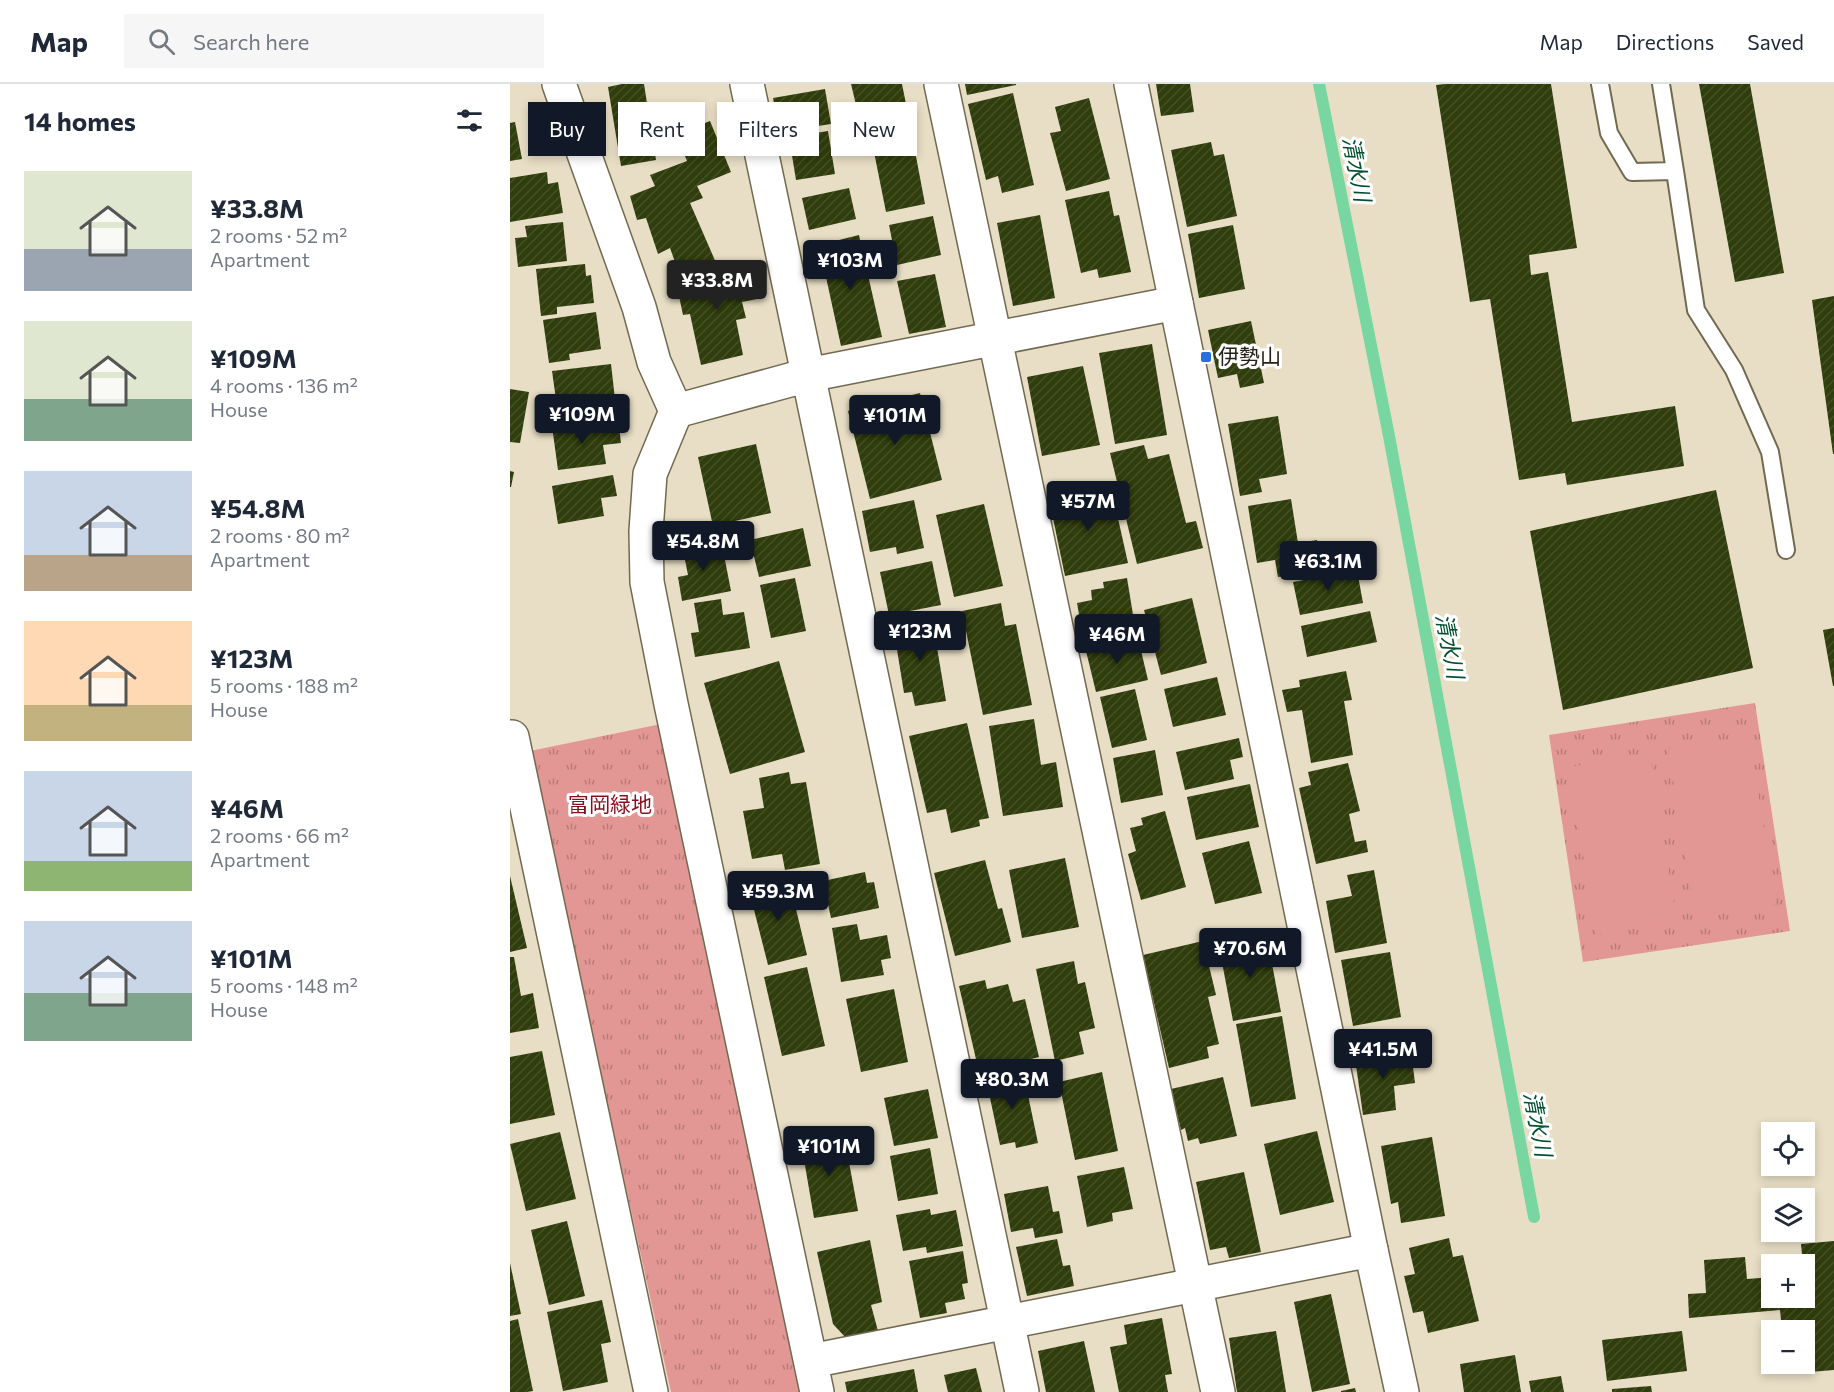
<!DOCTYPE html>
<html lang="en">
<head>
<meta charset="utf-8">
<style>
	:root { --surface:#fff; --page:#f6f6f7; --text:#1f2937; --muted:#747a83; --line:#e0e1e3; --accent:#111827 }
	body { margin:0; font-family:Commissioner,"Noto Sans JP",sans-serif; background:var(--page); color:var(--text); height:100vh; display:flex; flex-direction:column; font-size:22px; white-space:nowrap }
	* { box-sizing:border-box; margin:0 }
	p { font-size:20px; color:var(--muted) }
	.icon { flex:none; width:33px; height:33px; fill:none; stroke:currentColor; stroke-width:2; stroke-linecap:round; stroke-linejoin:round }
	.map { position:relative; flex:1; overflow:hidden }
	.side { display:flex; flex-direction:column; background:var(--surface); width:510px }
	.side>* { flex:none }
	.top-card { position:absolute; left:18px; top:18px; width:570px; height:54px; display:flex; gap:12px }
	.controls { position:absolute; left:1251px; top:1038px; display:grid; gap:12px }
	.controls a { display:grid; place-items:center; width:54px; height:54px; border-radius:0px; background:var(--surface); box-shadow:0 3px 9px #0003; font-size:30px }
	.price { position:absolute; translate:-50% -51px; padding:0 14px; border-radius:6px; background:var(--accent); color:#fff; font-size:20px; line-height:39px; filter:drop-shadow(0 2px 3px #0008) }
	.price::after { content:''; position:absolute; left:50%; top:36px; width:18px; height:14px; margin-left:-9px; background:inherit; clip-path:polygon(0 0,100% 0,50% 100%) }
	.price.selected { background:#222; color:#fff }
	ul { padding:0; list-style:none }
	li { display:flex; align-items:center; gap:18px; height:150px; padding:0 24px }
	li span { display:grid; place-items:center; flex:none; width:168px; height:120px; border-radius:0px; color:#555 }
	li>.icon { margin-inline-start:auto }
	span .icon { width:72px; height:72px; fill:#fffc; stroke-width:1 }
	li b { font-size:26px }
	h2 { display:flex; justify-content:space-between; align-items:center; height:72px; padding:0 24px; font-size:26px }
	.tag { padding:0 21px; border-radius:0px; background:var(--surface); box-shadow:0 3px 9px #0003; font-size:21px; line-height:54px }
	.tag.selected { background:var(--accent); color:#fff }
	header { display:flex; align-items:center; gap:36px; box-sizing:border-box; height:84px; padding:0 30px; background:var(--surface); border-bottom:2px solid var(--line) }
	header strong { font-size:28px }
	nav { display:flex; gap:33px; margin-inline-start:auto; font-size:21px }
	.search { width:420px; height:54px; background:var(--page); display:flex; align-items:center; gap:15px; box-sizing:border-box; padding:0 21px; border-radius:0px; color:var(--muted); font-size:22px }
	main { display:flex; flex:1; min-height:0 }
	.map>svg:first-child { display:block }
	.grass { fill:url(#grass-tufts) }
	.pitch { fill:#e39794 }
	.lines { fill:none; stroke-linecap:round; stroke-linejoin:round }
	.stream { stroke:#78d7a1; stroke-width:12 }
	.building { fill:url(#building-hatch) }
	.lane-casing { stroke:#726952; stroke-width:20 }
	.street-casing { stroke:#726952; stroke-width:36 }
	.secondary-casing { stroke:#726952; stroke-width:36 }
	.lane { stroke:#fff; stroke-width:16 }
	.street { stroke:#fff; stroke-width:33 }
	.secondary { stroke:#fff; stroke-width:33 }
	.poi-dot { fill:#276fda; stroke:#fff; stroke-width:2 }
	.labels { text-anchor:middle; stroke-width:6; stroke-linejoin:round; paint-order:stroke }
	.poi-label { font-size:21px; fill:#262218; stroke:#fff; text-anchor:start }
	.park-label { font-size:21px; fill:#87101f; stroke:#fff }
	.water-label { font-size:22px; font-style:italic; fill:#01512f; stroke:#fff }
</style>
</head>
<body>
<header>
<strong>Map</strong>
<div class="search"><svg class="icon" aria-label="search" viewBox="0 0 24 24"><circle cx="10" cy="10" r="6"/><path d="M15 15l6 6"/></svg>Search here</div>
<nav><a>Map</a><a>Directions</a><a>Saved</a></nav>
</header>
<main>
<section class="side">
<h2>14 homes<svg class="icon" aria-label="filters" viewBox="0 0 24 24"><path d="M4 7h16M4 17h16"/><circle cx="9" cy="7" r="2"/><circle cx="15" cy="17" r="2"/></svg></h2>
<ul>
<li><span style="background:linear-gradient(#dfe7d0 65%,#9aa5b1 0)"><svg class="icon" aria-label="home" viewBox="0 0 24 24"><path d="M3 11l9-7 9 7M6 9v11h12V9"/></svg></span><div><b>¥33.8M</b><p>2 rooms · 52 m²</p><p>Apartment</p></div></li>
<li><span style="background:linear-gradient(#dfe7d0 65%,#7fa58c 0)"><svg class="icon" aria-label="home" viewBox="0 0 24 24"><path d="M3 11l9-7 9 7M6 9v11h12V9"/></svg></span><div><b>¥109M</b><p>4 rooms · 136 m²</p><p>House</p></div></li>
<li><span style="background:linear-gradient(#c9d6e8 70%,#b9a48a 0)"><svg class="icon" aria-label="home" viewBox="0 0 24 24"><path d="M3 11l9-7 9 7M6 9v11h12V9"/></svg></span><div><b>¥54.8M</b><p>2 rooms · 80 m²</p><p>Apartment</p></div></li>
<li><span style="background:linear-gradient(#ffd9b3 70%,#c2b280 0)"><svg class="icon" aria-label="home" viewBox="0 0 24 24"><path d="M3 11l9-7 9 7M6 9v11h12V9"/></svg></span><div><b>¥123M</b><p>5 rooms · 188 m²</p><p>House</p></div></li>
<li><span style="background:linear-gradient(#c9d6e8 75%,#8fb573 0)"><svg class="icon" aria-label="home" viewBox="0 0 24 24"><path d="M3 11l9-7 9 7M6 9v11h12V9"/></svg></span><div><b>¥46M</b><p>2 rooms · 66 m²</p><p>Apartment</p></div></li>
<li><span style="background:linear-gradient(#c9d6e8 60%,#7fa58c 0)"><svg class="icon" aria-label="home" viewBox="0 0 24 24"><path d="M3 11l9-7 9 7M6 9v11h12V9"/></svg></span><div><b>¥101M</b><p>5 rooms · 148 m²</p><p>House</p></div></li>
</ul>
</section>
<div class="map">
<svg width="1324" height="1308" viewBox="0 0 1324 1308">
	<defs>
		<pattern id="grass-tufts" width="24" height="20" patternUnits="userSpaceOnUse" patternTransform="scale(1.5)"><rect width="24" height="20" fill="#e39794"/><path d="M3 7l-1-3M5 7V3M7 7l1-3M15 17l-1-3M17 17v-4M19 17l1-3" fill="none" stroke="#b87b78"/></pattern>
		<pattern id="building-hatch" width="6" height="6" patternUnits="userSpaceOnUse" patternTransform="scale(1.5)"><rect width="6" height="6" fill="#303d0c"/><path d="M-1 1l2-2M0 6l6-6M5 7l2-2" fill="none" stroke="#455026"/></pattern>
	</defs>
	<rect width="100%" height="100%" fill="#e8dec5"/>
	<path class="grass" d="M 1245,619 L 1280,847 L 1073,878 L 1039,651 Z
		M 151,640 L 294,1308 L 161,1308 L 20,667 Z"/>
	<path class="pitch" d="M 1239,652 L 1266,820 L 1185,833 L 1158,665 Z
		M 1140,670 L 1167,838 L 1086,851 L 1059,683 Z"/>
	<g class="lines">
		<path class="stream" d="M 809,0 L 879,352 L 1024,1133"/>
	</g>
	<path class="building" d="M 112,0 L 134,0 L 146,76 L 111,82 L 98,3 Z
		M 341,0 L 392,0 L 396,20 L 368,26 L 366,20 L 347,25 Z
		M 455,0 L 506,0 L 506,1 L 457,11 Z
		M 646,0 L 680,0 L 684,28 L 651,32 Z
		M 935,0 L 1041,0 L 1067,164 L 1019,171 L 1021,191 L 1038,188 L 1062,338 L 1165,322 L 1174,382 L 1057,401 L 1055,389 L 1009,396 L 980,215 L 960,218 L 926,1 Z
		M 1189,0 L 1240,0 L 1274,189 L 1225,198 Z
		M 315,5 L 321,40 L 269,48 L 263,14 Z
		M 503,9 L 524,101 L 492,109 L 488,92 L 476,96 L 458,20 Z
		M 579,14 L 600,95 L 556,107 L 540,49 L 551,47 L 545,23 Z
		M 200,37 L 221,88 L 187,102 L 193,114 L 180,119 L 207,181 L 169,189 L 160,164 L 148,170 L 136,134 L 127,136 L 120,112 L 145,102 L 140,91 L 177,77 L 166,50 Z
		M 5,38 L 12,75 L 0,77 L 0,39 Z
		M 401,46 L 415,120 L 376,128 L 361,53 Z
		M 318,47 L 325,90 L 286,96 L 279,53 Z
		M 701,58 L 704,72 L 714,70 L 727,132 L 677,143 L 661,66 Z
		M 37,88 L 38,100 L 48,98 L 53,129 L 0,138 L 0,94 Z
		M 339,104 L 346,135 L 299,146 L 292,114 Z
		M 599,107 L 604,132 L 609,131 L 621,188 L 589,194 L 587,185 L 571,189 L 555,116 Z
		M 530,131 L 545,214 L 503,222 L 487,139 Z
		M 423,132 L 431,171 L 387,181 L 379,141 Z
		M 53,138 L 57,177 L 8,183 L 5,154 L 17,153 L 15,142 Z
		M 723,141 L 735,205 L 689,214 L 678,150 Z
		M 349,151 L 372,253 L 331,262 L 309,161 Z
		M 75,180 L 76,192 L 81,191 L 84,219 L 47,223 L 47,230 L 31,232 L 26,185 Z
		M 240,182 L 247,215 L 232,218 L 236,234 L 226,236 L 233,271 L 191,281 L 180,230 L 173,231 L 166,198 Z
		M 425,190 L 436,243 L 399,250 L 387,197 Z
		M 1324,212 L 1324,370 L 1323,370 L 1302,216 Z
		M 86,228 L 91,265 L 59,270 L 60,276 L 39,279 L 33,236 Z
		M 741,237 L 754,299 L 730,304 L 727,290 L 708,294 L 698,246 Z
		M 642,260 L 657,351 L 605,360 L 589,269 Z
		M 101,280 L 105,315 L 67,320 L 68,328 L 48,330 L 42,287 Z
		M 573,282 L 590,361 L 532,372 L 517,293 Z
		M 0,305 L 19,308 L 10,359 L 0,358 Z
		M 410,309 L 432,396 L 360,415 L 338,327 Z
		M 768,332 L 777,390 L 749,395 L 752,408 L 730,412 L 718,340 Z
		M 77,338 L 78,346 L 109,342 L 111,359 L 93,361 L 96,380 L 48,386 L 42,342 Z
		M 246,360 L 261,429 L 203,442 L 188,373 Z
		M 634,361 L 638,375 L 659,370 L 676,439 L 686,437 L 693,464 L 627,480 L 600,369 Z
		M 0,387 L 4,388 L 1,403 L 0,403 Z
		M 103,391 L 107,412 L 91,414 L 94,432 L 48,440 L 42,402 Z
		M 593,403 L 597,423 L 605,421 L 618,479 L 555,492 L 539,415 Z
		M 1206,406 L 1243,584 L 1053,626 L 1020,447 Z
		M 781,415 L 788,459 L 807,456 L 811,486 L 768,493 L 765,476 L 747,479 L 738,422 Z
		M 404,416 L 414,464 L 387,470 L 386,463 L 360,468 L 352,427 Z
		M 474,420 L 493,502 L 444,513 L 426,431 Z
		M 293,444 L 301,482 L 249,493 L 240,456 Z
		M 201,455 L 205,473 L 214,471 L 221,507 L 172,517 L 168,493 L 178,491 L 172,461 Z
		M 422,477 L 431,521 L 379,531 L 370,488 Z
		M 847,486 L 853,519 L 790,531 L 783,498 Z
		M 285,494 L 296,547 L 261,554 L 250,501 Z
		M 617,494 L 626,549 L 574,558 L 567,519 L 582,516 L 581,506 L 594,504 L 593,498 Z
		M 682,514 L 697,579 L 651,591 L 634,526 Z
		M 211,515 L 213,531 L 234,528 L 240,564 L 185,573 L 181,549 L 189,548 L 184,519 Z
		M 491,519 L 495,542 L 506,540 L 522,621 L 473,631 L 452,527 Z
		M 860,527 L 867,558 L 797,573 L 791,542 Z
		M 422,534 L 436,617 L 405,622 L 402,608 L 394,609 L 383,541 Z
		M 1324,544 L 1324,602 L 1323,602 L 1313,546 Z
		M 628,554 L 638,596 L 586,608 L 576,567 Z
		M 269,577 L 295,668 L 220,690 L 194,599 Z
		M 836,587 L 842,616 L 834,617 L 843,671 L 801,679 L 792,626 L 777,628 L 772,606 L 790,603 L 789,596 Z
		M 707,593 L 716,631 L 663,643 L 654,605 Z
		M 625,605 L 637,656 L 602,664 L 590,613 Z
		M 524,635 L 531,681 L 546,678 L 553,723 L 493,732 L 479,642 Z
		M 457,639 L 479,734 L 469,736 L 470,742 L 441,749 L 436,725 L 417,729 L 399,652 Z
		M 729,654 L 733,673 L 720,676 L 724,695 L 675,706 L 666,668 Z
		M 645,666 L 653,711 L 611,719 L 603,674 Z
		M 838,679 L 850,727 L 839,730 L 845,758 L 856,756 L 858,768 L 806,780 L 789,704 L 801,701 L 798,688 Z
		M 279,688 L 281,700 L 296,698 L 310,780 L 275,786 L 272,770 L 242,775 L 233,727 L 254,724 L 249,694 Z
		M 740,700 L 749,743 L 686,756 L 677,713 Z
		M 655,727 L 676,803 L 631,816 L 618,770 L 626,767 L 620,744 L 633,741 L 631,734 Z
		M 739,757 L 752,809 L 705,820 L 692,769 Z
		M 555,774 L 569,843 L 512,854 L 499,786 Z
		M 475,776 L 488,825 L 492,824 L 501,858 L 445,872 L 424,789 Z
		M 864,786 L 877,859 L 825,869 L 816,817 L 842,812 L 837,791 Z
		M 355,788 L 357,799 L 364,798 L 369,824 L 321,834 L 313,797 Z
		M 0,792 L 17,864 L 0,868 Z
		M 279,796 L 297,871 L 258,881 L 239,806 Z
		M 347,840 L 350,856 L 377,851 L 381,874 L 371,876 L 374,891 L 331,898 L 322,844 Z
		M 757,853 L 771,928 L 723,937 L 709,862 Z
		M 693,857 L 706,911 L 698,913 L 709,960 L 697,963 L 699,974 L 659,984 L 633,871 Z
		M 880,868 L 891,933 L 843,942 L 831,876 Z
		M 0,873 L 4,873 L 11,912 L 23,909 L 29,944 L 0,949 Z
		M 564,877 L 568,900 L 575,898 L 585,944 L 569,948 L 574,970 L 545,977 L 526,885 Z
		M 297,883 L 315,962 L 272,972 L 254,893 Z
		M 475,896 L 477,905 L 498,900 L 503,918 L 515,915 L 529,973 L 469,988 L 449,902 Z
		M 384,905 L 398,978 L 351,988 L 336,915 Z
		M 772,932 L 786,1015 L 741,1023 L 726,940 Z
		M 32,967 L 45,1031 L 0,1040 L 0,973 Z
		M 901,967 L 905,999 L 884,1002 L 886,1026 L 853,1031 L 845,974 Z
		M 513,987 L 528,1059 L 506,1064 L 505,1058 L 490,1061 L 476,995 Z
		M 592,988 L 608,1067 L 565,1076 L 549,998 Z
		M 713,993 L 727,1052 L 690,1060 L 688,1054 L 678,1057 L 675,1044 L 671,1046 L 661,1005 Z
		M 418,1005 L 428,1054 L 384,1062 L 374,1014 Z
		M 807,1047 L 824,1118 L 770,1131 L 754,1060 Z
		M 50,1048 L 66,1115 L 16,1127 L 0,1060 Z
		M 334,1051 L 348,1127 L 304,1134 L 291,1058 Z
		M 922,1053 L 935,1132 L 891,1139 L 888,1118 L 881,1120 L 871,1062 Z
		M 420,1064 L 428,1110 L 388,1117 L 380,1072 Z
		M 614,1083 L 623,1125 L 602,1129 L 603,1137 L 577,1143 L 567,1092 Z
		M 734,1088 L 751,1168 L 719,1174 L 716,1163 L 700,1166 L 686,1098 Z
		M 538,1102 L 543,1128 L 549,1127 L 553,1149 L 525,1154 L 523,1144 L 501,1148 L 494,1110 Z
		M 420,1125 L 421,1131 L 446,1126 L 453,1162 L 417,1169 L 416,1163 L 393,1167 L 386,1131 Z
		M 57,1137 L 75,1212 L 39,1221 L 21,1146 Z
		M 939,1154 L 943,1173 L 953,1171 L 969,1237 L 918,1249 L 913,1227 L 903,1229 L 894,1192 L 905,1190 L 899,1164 Z
		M 547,1155 L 553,1182 L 560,1181 L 564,1202 L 517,1212 L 506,1163 Z
		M 360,1156 L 372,1218 L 361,1221 L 368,1247 L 336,1254 L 323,1240 L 307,1168 Z
		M 1324,1157 L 1324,1286 L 1275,1290 L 1274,1280 L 1294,1280 L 1294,1246 L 1272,1246 L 1270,1226 L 1179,1234 L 1178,1210 L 1196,1209 L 1194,1176 L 1235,1173 L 1237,1195 L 1262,1193 L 1262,1214 L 1294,1214 L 1294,1180 L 1293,1180 L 1291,1160 Z
		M 453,1167 L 458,1199 L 452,1200 L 455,1215 L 435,1219 L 437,1229 L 410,1234 L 399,1177 Z
		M 0,1179 L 11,1230 L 0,1232 Z
		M 821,1210 L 840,1300 L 802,1308 L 784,1218 Z
		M 92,1216 L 101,1258 L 91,1260 L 98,1298 L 53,1307 L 37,1228 Z
		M 652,1234 L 662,1290 L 655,1291 L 658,1308 L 609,1308 L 600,1263 L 617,1260 L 614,1241 Z
		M 8,1235 L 23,1307 L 17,1308 L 0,1308 L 0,1237 Z
		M 766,1247 L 776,1308 L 727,1308 L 719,1254 Z
		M 1172,1247 L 1177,1287 L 1097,1297 L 1092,1256 Z
		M 574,1257 L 585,1308 L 536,1308 L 528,1267 Z
		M 1005,1271 L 1011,1308 L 954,1308 L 950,1280 Z
		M 466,1284 L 472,1308 L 438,1308 L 434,1291 Z
		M 404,1285 L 408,1308 L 337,1308 L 335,1298 Z
		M 1051,1292 L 1054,1308 L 1021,1308 L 1019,1297 Z
		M 1141,1302 L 1142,1308 L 1102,1308 L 1102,1305 Z
		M 845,1304 L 846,1308 L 831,1308 L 831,1307 Z"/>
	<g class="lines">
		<defs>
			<path id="lane" d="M 1090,0 L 1099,49 L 1122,88 L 1165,87 L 1151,0
				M 1165,87 L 1186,226 L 1224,286 L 1260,368 L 1276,466"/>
			<path id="street" d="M 49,0 L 129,223 L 144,278 L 166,327 L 140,390 L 136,447 L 137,498 L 161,620 L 307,1308
				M 237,0 L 512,1308
				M 431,0 L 708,1308
				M 166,327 L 298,291 L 666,219
				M 0,654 L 2,653 L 141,1308
				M 301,1277 L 861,1166"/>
			<path id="secondary" d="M 621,0 L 861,1166 L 892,1308"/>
		</defs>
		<use href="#lane" class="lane-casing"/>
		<use href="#street" class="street-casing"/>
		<use href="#secondary" class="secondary-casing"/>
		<use href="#lane" class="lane"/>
		<use href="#street" class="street"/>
		<use href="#secondary" class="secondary"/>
	</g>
	<rect class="poi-dot" x="690" y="267" width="12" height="12" rx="3"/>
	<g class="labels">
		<g class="poi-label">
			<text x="708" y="280">伊勢山</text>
		</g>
		<g class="park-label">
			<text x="100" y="728">富岡緑地</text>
		</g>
		<g class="water-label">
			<text transform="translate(847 85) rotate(79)" y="8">清水川</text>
			<text transform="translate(940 562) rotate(79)" y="8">清水川</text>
			<text transform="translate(1028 1040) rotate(79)" y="8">清水川</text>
		</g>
	</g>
</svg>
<div class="controls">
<a><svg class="icon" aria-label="locate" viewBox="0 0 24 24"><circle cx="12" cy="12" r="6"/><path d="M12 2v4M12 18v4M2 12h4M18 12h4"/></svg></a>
<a><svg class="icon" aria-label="layers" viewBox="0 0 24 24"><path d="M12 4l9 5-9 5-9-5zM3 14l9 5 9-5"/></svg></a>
<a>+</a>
<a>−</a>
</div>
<b class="price" style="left:340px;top:207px">¥103M</b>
<b class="price selected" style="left:207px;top:227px">¥33.8M</b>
<b class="price" style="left:72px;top:361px">¥109M</b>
<b class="price" style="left:385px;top:362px">¥101M</b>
<b class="price" style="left:578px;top:448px">¥57M</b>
<b class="price" style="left:193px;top:488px">¥54.8M</b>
<b class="price" style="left:818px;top:508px">¥63.1M</b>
<b class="price" style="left:410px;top:578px">¥123M</b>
<b class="price" style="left:607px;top:581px">¥46M</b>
<b class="price" style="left:268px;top:838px">¥59.3M</b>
<b class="price" style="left:740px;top:895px">¥70.6M</b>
<b class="price" style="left:873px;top:996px">¥41.5M</b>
<b class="price" style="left:502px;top:1026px">¥80.3M</b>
<b class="price" style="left:319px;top:1093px">¥101M</b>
<div class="top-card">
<a class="tag selected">Buy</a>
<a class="tag">Rent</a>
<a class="tag">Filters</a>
<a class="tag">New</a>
</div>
</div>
</main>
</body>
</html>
